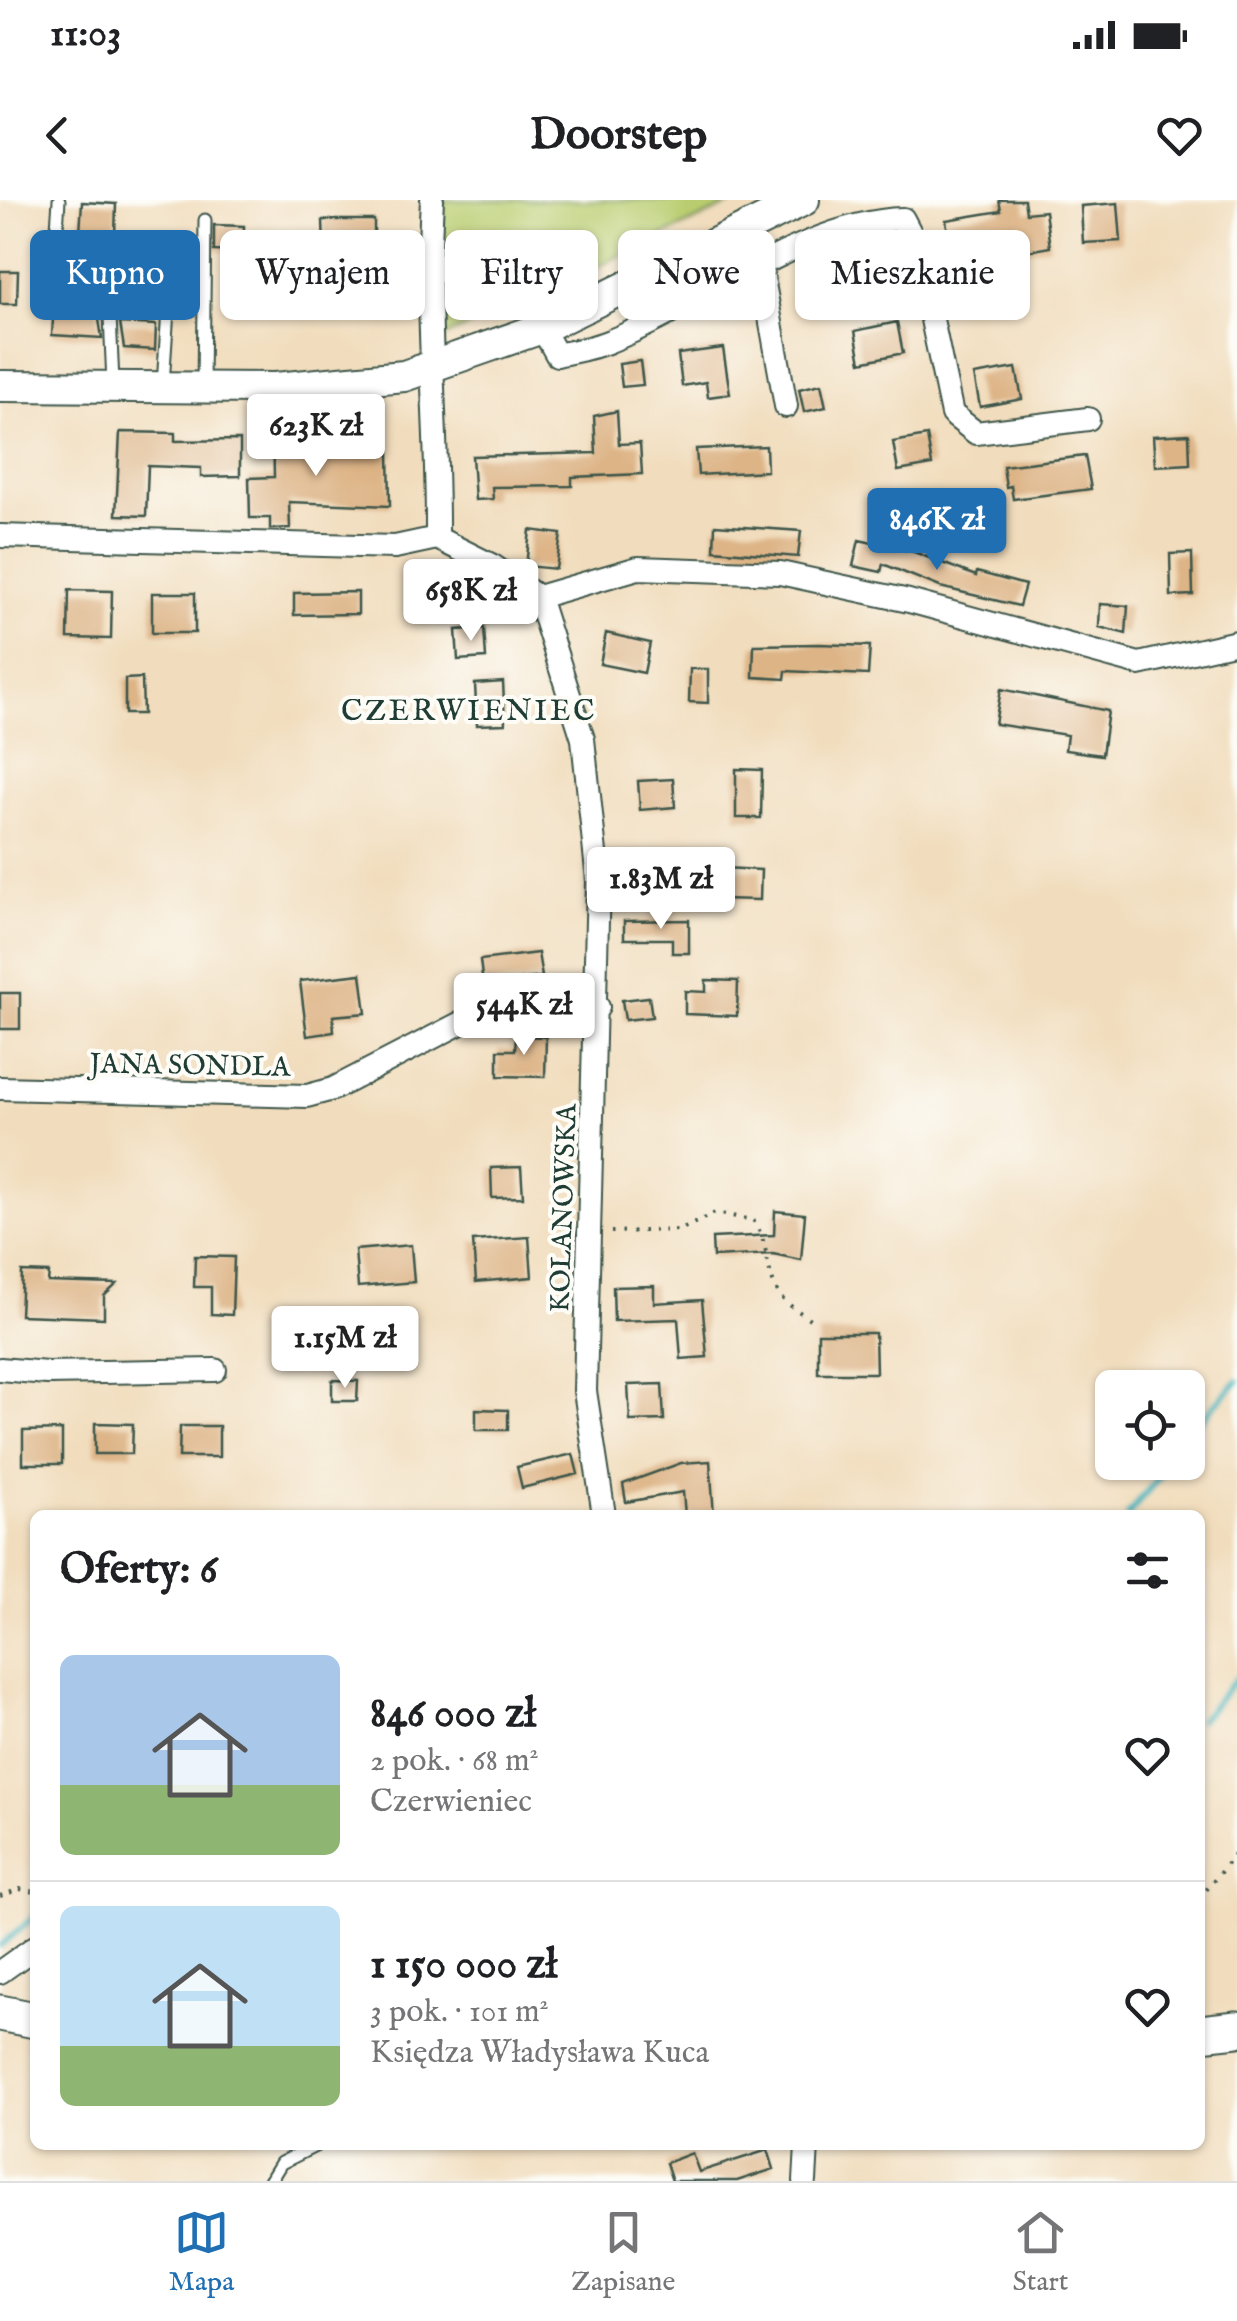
<!DOCTYPE html>
<html lang="pl">
<head>
<meta charset="utf-8">
<style>
	:root { --surface:#fff; --page:#f2f2f2; --text:#202124; --muted:#757577; --line:#e0e0e0; --accent:#1f6fb2 }
	body { margin:0; font-family:"IM FELL English",serif; background:var(--page); color:var(--text); height:100vh; display:flex; flex-direction:column; font-size:38px; white-space:nowrap }
	* { box-sizing:border-box; margin:0 }
	p { font-size:32px; color:var(--muted) }
	.icon { flex:none; width:55px; height:55px; fill:none; stroke:currentColor; stroke-width:2; stroke-linecap:round; stroke-linejoin:round }
	.map { position:relative; flex:1; overflow:hidden }
	.details { position:absolute; left:30px; top:1310px; width:1175px; height:640px; display:flex; flex-direction:column; background:var(--surface); border-radius:15px; box-shadow:0 2px 8px #0004 }
	.details>* { flex:none }
	.top-card { position:absolute; left:30px; top:30px; width:1178px; height:90px; display:flex; gap:20px }
	.tools { position:absolute; left:1095px; top:1170px; display:grid; gap:20px }
	.tools a { display:grid; place-items:center; width:110px; height:110px; border-radius:15px; background:var(--surface); box-shadow:0 2px 8px #0004; font-size:50px }
	.price { position:absolute; translate:-50% -85px; padding:0 22px; border-radius:10px; background:#fff; color:#222; font-size:32px; line-height:65px; filter:drop-shadow(0 2px 5px #0008) }
	.price::after { content:''; position:absolute; left:50%; top:60px; width:30px; height:22px; margin-left:-15px; background:inherit; clip-path:polygon(0 0,100% 0,50% 100%) }
	.price.on { background:var(--accent); color:#fff }
	ul { padding:0; list-style:none }
	li { display:flex; align-items:center; gap:30px; height:250px; padding:0 30px }
	li+li { border-top:2px solid var(--line) }
	li span { display:grid; place-items:center; flex:none; width:280px; height:200px; border-radius:15px; color:#555 }
	li>.icon { margin-inline-start:auto }
	span .icon { width:120px; height:120px; fill:#fffc; stroke-width:1 }
	li b { font-size:42px }
	h2 { display:flex; justify-content:space-between; align-items:center; height:120px; padding:0 30px; font-size:42px }
	.chip { padding:0 35px; border-radius:15px; background:var(--surface); box-shadow:0 2px 8px #0004; font-size:35px; line-height:90px }
	.chip.on { background:var(--accent); color:#fff }
	.status { display:flex; justify-content:space-between; align-items:center; height:70px; padding:0 50px; background:var(--surface); direction:ltr }
	.status svg { height:28px; fill:currentColor }
	header { display:flex; justify-content:space-between; align-items:center; height:130px; padding:0 30px; background:var(--surface); font-size:45px; font-weight:700 }
	.tabs { display:flex; justify-content:space-around; align-items:center; height:140px; border-top:2px solid var(--line); background:var(--surface); font-size:28px; color:var(--muted) }
	.tabs a { display:grid; justify-items:center; gap:5px }
	.tabs .on { color:var(--accent) }
	.map>svg:first-child { display:block }
	.green { fill:#b9cd70; stroke:#6c8552; stroke-width:2.5 }
	.lines { fill:none; stroke-linecap:round; stroke-linejoin:round }
	.stream { stroke:#45b5be; stroke-width:6 }
	.building { fill:#ddb486 }
	.service-casing { stroke:#3e5549; stroke-width:15 }
	.minor-casing { stroke:#3e5549; stroke-width:26 }
	.secondary-casing { stroke:#3e5549; stroke-width:34 }
	.primary-casing { stroke:#3e5549; stroke-width:39 }
	.path { stroke:#3e5549; stroke-width:4; stroke-dasharray:2.5 8; stroke-linecap:butt }
	.service { stroke:#fff; stroke-width:11 }
	.minor { stroke:#fff; stroke-width:22 }
	.secondary { stroke:#fff; stroke-width:30 }
	.primary { stroke:#fff; stroke-width:35 }
	.labels { text-anchor:middle; stroke-width:8; stroke-linejoin:round; paint-order:stroke }
	.street-label { font-size:28px; fill:#1f3d34; stroke:#fdfcf7 }
	.neighbourhood-label { font-size:30px; letter-spacing:2.5px; fill:#1f3d34; stroke:#fdfcf7 }
</style>
</head>
<body>
<div class="status"><b>11:03</b><svg viewBox="0 0 49 12"><path d="M0 12V9h3v3zM5 12V6h3v6zM10 12V3h3v9zM15 12V0h3v12zM26 1h20v11H26zM47 4h2v5h-2z"/></svg></div>
<header><svg class="icon" aria-label="back" viewBox="0 0 24 24"><path d="M15 5l-7 7 7 7"/></svg>Doorstep<svg class="icon" aria-label="heart" viewBox="0 0 24 24"><path d="M12 20l-8-8c-3-5 5-10 8-4 3-6 11-1 8 4z"/></svg></header>
<div class="map">
<svg width="1237" height="1981" viewBox="0 0 1237 1981">
	<rect width="100%" height="100%" fill="#fdfcf7"/>
	<filter id="ink" filterUnits="userSpaceOnUse"><feTurbulence type="fractalNoise" baseFrequency=".01" numOctaves="2"/><feDisplacementMap in="SourceGraphic" scale="20" xChannelSelector="R" yChannelSelector="G"/><feConvolveMatrix kernelMatrix="1 2 1 2 8 2 1 2 1" color-interpolation-filters="sRGB"/></filter>
	<filter id="wash" filterUnits="userSpaceOnUse"><feTurbulence type="fractalNoise" baseFrequency=".0048" numOctaves="4" result="noise"/><feDisplacementMap in="SourceGraphic" scale="40" xChannelSelector="R" yChannelSelector="G"/><feGaussianBlur stdDeviation="2.25" result="paint"/><feColorMatrix in="noise" values="0 0 0 0 0 0 0 0 0 0 0 0 0 0 0 0 0 1.4 0 .05"/><feComposite in="paint" operator="in"/></filter>
	<g filter="url(#wash)">
		<rect width="100%" height="100%" fill="#f1ddbd"/>
		<path class="green" d="M 444,0 L 740,0 L 438,140 Z"/>
		<g class="lines">
			<path class="stream" d="M 1188,1234 L 1237,1181
				M 435,1315 L 459,1315
				M 1128,1315 L 1171,1262
				M 1200,1520 L 1237,1478
				M 0,1746 L 35,1716"/>
		</g>
		<g id="blocks">
			<path class="building" d="M 999,0 L 1024,0 L 1026,13 L 1045,11 L 1050,47 L 953,65 L 946,20 L 1001,11 Z
				M 82,2 L 116,4 L 115,35 L 80,33 Z
				M 1118,3 L 1121,41 L 1083,43 L 1081,6 Z
				M 323,20 L 374,20 L 374,50 L 324,51 Z
				M 214,25 L 244,26 L 243,52 L 214,51 Z
				M 884,42 L 889,68 L 874,71 L 878,92 L 820,105 L 813,71 L 855,62 L 852,49 Z
				M 0,71 L 18,71 L 17,104 L 0,104 Z
				M 54,104 L 97,107 L 102,138 L 52,135 Z
				M 897,122 L 903,153 L 861,162 L 855,131 Z
				M 120,123 L 156,125 L 155,150 L 124,148 Z
				M 723,148 L 730,194 L 708,197 L 706,182 L 682,186 L 678,154 Z
				M 640,161 L 643,185 L 622,187 L 619,164 Z
				M 1016,168 L 1022,199 L 980,207 L 974,175 Z
				M 821,184 L 826,207 L 804,212 L 799,189 Z
				M 617,211 L 619,244 L 640,243 L 642,274 L 572,277 L 572,286 L 492,287 L 493,299 L 475,300 L 472,256 L 596,253 L 594,216 Z
				M 273,222 L 300,222 L 301,255 L 389,252 L 390,306 L 289,302 L 290,328 L 270,329 L 270,318 L 250,318 L 249,278 L 274,277 Z
				M 120,232 L 175,233 L 175,241 L 240,240 L 240,276 L 201,277 L 201,268 L 148,266 L 146,316 L 116,315 Z
				M 1189,234 L 1190,264 L 1155,266 L 1153,236 Z
				M 927,236 L 932,265 L 898,271 L 893,242 Z
				M 766,246 L 767,271 L 698,275 L 696,249 Z
				M 1085,256 L 1091,289 L 1013,299 L 1011,286 L 1006,287 L 1003,266 Z
				M 715,325 L 801,331 L 798,357 L 714,350 Z
				M 530,330 L 561,334 L 556,369 L 526,366 Z
				M 859,340 L 914,352 L 976,376 L 977,372 L 1025,385 L 1019,406 L 940,387 L 883,364 L 881,372 L 853,366 Z
				M 1192,353 L 1193,395 L 1171,396 L 1170,354 Z
				M 440,381 L 469,382 L 468,409 L 439,409 Z
				M 69,390 L 112,391 L 111,439 L 68,438 Z
				M 358,392 L 358,414 L 294,415 L 294,393 Z
				M 152,393 L 195,393 L 195,433 L 152,433 Z
				M 1100,404 L 1128,406 L 1126,434 L 1099,427 Z
				M 484,428 L 486,458 L 458,460 L 456,430 Z
				M 606,433 L 650,443 L 644,473 L 600,464 Z
				M 819,444 L 870,446 L 868,475 L 786,471 L 785,479 L 753,477 L 754,445 Z
				M 690,469 L 708,469 L 708,503 L 689,502 Z
				M 142,478 L 143,514 L 125,514 L 125,479 Z
				M 503,482 L 505,524 L 477,525 L 475,484 Z
				M 1001,489 L 1108,511 L 1102,555 L 1065,550 L 1067,535 L 995,524 Z
				M 736,569 L 762,570 L 761,618 L 736,618 Z
				M 673,579 L 675,607 L 640,610 L 638,581 Z
				M 723,668 L 761,670 L 760,700 L 721,699 Z
				M 689,720 L 689,753 L 672,753 L 672,739 L 624,739 L 624,721 Z
				M 538,753 L 542,777 L 483,785 L 480,760 Z
				M 361,774 L 366,813 L 333,816 L 334,832 L 307,836 L 300,781 Z
				M 706,780 L 738,781 L 737,816 L 685,814 L 685,791 L 706,792 Z
				M 0,793 L 20,793 L 20,829 L 0,829 Z
				M 649,797 L 652,817 L 625,820 L 622,800 Z
				M 516,836 L 546,837 L 545,877 L 498,876 L 498,850 L 515,850 Z
				M 521,967 L 523,997 L 492,998 L 491,968 Z
				M 775,1011 L 805,1014 L 801,1060 L 773,1054 L 713,1057 L 712,1038 L 774,1035 Z
				M 529,1037 L 532,1077 L 476,1082 L 473,1041 Z
				M 411,1045 L 414,1082 L 358,1087 L 355,1050 Z
				M 195,1056 L 234,1057 L 232,1115 L 211,1114 L 211,1087 L 194,1087 Z
				M 22,1072 L 49,1073 L 48,1082 L 117,1084 L 104,1096 L 104,1118 L 20,1115 Z
				M 654,1086 L 654,1103 L 702,1100 L 707,1157 L 681,1159 L 678,1119 L 614,1121 L 613,1087 Z
				M 818,1133 L 875,1133 L 876,1173 L 818,1173 Z
				M 332,1180 L 358,1181 L 357,1201 L 332,1201 Z
				M 662,1184 L 664,1220 L 630,1221 L 628,1185 Z
				M 476,1209 L 508,1210 L 508,1230 L 476,1230 Z
				M 95,1223 L 133,1224 L 132,1254 L 95,1254 Z
				M 180,1226 L 219,1226 L 219,1257 L 179,1257 Z
				M 62,1230 L 62,1264 L 23,1264 L 23,1231 Z
				M 573,1254 L 578,1274 L 522,1288 L 517,1267 Z
				M 710,1261 L 714,1315 L 685,1315 L 683,1292 L 626,1302 L 623,1284 L 681,1263 Z
				M 768,1950 L 774,1969 L 737,1981 L 672,1981 L 666,1963 L 692,1953 L 699,1972 Z"/>
		</g>
	</g>
	<g filter="url(#ink)">
		<use href="#blocks" fill-opacity="0" stroke="#3e5549" stroke-width="2.5"/>
		<g class="lines">
			<defs>
				<path id="service" d="M 57,28 L 59,0
					M 109,93 L 113,183
					M 163,185 L 168,110
					M 203,186 L 205,20
					M 270,1981 L 281,1963 L 317,1945"/>
				<path id="minor" d="M 432,0 C 425,113 438,225 437,338
					M 761,67 L 786,206
					M 542,128 L 557,155 C 575,151 594,148 610,141 C 700,106 808,21 903,19 L 916,44 L 952,214 L 976,233 L 1088,219
					M 0,336 L 395,347 L 437,338
					M 437,338 L 493,366 L 538,397 L 583,539 L 598,681 L 585,1191 L 604,1315
					M 538,397 L 638,368 L 780,373 L 909,401 L 1139,464 L 1237,442
					M 0,888 L 307,896 L 333,889 L 484,811 L 532,803 L 598,807
					M 0,1169 L 47,1173 L 215,1170
					M 0,1772 L 35,1747
					M 805,1981 L 807,1945"/>
				<path id="secondary" d="M 0,186 L 275,188 L 404,176 L 542,128 L 804,0"/>
				<path id="primary" d="M 0,1813 L 35,1820
					M 1200,1833 L 1237,1829"/>
			</defs>
			<use href="#service" class="service-casing"/>
			<use href="#minor" class="minor-casing"/>
			<use href="#secondary" class="secondary-casing"/>
			<use href="#primary" class="primary-casing"/>
			<path class="path" d="M 611,1032 L 680,1030 L 715,1013 L 753,1020 C 770,1042 764,1072 780,1095 C 786,1105 801,1112 811,1120
				M 0,1696 L 20,1689 L 35,1692
				M 1200,1698 L 1237,1651"/>
			<use href="#service" class="service"/>
			<use href="#minor" class="minor"/>
			<use href="#secondary" class="secondary"/>
			<use href="#primary" class="primary"/>
		</g>
	</g>
	<g class="labels">
		<g class="street-label">
			<text transform="translate(190 864) rotate(1)" y="10">JANA SONDLA</text>
			<text transform="translate(562 1008) rotate(-88)" y="10">KOLANOWSKA</text>
		</g>
		<g class="neighbourhood-label">
			<text x="469" y="520">CZERWIENIEC</text>
		</g>
	</g>
</svg>
<div class="tools">
<a><svg class="icon" aria-label="locate" viewBox="0 0 24 24"><circle cx="12" cy="12" r="6"/><path d="M12 2v4M12 18v4M2 12h4M18 12h4"/></svg></a>
</div>
<b class="price" style="left:316px;top:279px">623K zł</b>
<b class="price on" style="left:937px;top:373px">846K zł</b>
<b class="price" style="left:471px;top:444px">658K zł</b>
<b class="price" style="left:661px;top:732px">1.83M zł</b>
<b class="price" style="left:524px;top:858px">544K zł</b>
<b class="price" style="left:345px;top:1191px">1.15M zł</b>
<div class="top-card">
<a class="chip on">Kupno</a>
<a class="chip">Wynajem</a>
<a class="chip">Filtry</a>
<a class="chip">Nowe</a>
<a class="chip">Mieszkanie</a>
</div>
<section class="details">
<h2>Oferty: 6<svg class="icon" aria-label="filters" viewBox="0 0 24 24"><path d="M4 7h16M4 17h16"/><circle cx="9" cy="7" r="2"/><circle cx="15" cy="17" r="2"/></svg></h2>
<ul>
<li><span style="background:linear-gradient(#a9c7e8 65%,#8fb573 0)"><svg class="icon" aria-label="home" viewBox="0 0 24 24"><path d="M3 11l9-7 9 7M6 9v11h12V9"/></svg></span><div><b>846 000 zł</b><p>2 pok. · 68 m²</p><p>Czerwieniec</p></div><svg class="icon" aria-label="heart" viewBox="0 0 24 24"><path d="M12 20l-8-8c-3-5 5-10 8-4 3-6 11-1 8 4z"/></svg></li>
<li><span style="background:linear-gradient(#bfe0f5 70%,#8fb573 0)"><svg class="icon" aria-label="home" viewBox="0 0 24 24"><path d="M3 11l9-7 9 7M6 9v11h12V9"/></svg></span><div><b>1 150 000 zł</b><p>3 pok. · 101 m²</p><p>Księdza Władysława Kuca</p></div><svg class="icon" aria-label="heart" viewBox="0 0 24 24"><path d="M12 20l-8-8c-3-5 5-10 8-4 3-6 11-1 8 4z"/></svg></li>
</ul>
</section>
</div>
<nav class="tabs">
<a class="on"><svg class="icon" aria-label="map" viewBox="0 0 24 24"><path d="M3 6l6-2 6 2 6-2v14l-6 2-6-2-6 2zM9 4v14M15 6v14"/></svg>Mapa</a>
<a><svg class="icon" aria-label="saved" viewBox="0 0 24 24"><path d="M7 4h10v16l-5-4-5 4z"/></svg>Zapisane</a>
<a><svg class="icon" aria-label="home" viewBox="0 0 24 24"><path d="M3 11l9-7 9 7M6 9v11h12V9"/></svg>Start</a>
</nav>
</body>
</html>
